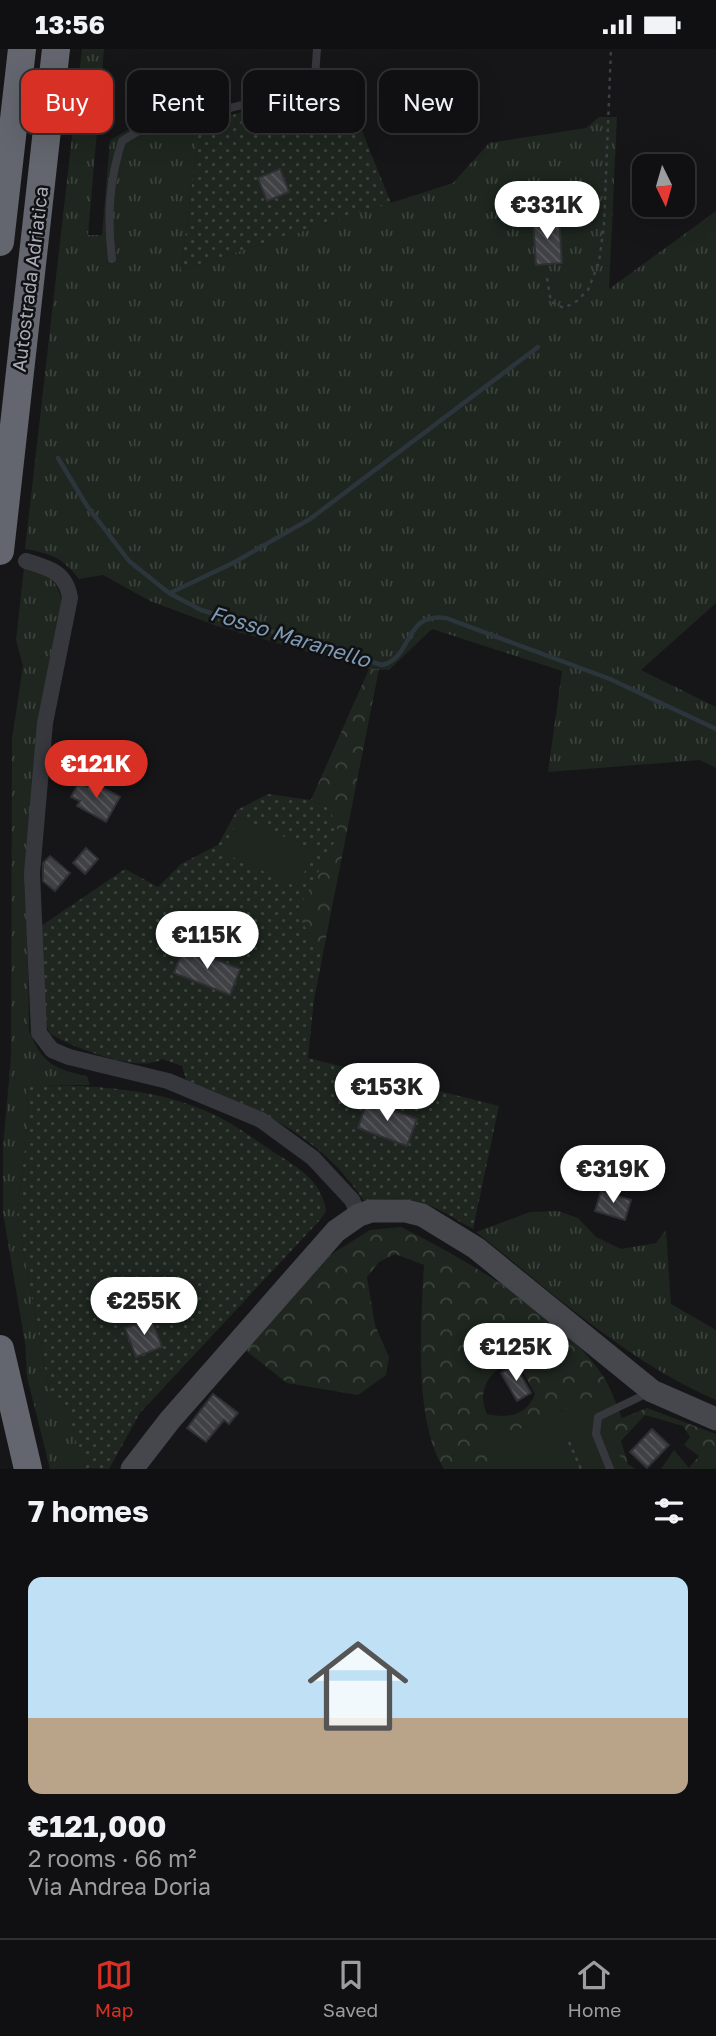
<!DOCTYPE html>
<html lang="en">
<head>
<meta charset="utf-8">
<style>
	:root { --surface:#101012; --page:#19191b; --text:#f1f3f6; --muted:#9c9d9f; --line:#303032; --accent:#d93025 }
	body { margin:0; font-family:"Golos Text",sans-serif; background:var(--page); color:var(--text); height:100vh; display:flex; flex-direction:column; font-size:26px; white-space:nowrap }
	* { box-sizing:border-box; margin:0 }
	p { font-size:23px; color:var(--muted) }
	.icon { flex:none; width:38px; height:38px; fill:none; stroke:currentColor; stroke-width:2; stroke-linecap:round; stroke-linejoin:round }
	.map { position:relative; height:1420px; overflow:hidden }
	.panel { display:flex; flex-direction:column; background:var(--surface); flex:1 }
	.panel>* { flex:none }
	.banner { position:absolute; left:21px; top:21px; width:676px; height:63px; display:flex; gap:14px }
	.needle { width:46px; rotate:175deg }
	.buttons { position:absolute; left:632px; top:105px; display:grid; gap:14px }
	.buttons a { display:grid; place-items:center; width:63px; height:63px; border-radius:14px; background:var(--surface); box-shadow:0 7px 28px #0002,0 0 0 2px var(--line); font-size:35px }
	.price { position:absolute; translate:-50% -60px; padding:0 16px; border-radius:24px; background:#fff; color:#222; font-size:23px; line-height:46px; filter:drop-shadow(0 2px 4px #0008) }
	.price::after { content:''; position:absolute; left:50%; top:42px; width:21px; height:16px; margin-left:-10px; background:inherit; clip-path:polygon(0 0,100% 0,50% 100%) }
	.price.selected { background:var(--accent); color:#fff }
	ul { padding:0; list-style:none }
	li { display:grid; align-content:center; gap:14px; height:371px; padding:0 28px }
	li+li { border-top:2px solid var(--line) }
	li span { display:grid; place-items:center; height:217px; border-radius:14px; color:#555 }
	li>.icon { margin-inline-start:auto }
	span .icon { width:126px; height:126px; fill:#fffc; stroke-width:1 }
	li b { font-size:30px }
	h2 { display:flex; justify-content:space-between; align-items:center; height:84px; padding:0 28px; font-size:30px }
	.chip { padding:0 24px; border-radius:14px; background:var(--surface); box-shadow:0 7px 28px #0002,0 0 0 2px var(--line); font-size:24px; line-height:63px }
	.chip.selected { background:var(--accent); color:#fff }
	.status { display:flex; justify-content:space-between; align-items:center; height:49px; padding:0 35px; background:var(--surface); direction:ltr }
	.status svg { height:19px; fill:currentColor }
	.dock { display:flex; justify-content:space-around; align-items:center; height:98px; border-top:2px solid var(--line); background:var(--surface); font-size:19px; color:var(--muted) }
	.dock a { display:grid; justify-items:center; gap:4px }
	.dock .selected { color:var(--accent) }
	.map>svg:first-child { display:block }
	.grass { fill:url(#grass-tufts) }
	.forest { fill:url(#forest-crowns); fill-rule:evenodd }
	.park { fill:#1e261f }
	.garden { fill:url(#garden-dots); fill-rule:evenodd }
	.water { fill:url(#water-ripples) }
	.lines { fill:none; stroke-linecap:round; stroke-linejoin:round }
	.stream { stroke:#2c353c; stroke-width:4.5 }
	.building { fill:url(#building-back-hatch); stroke:#303034; stroke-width:2 }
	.path { stroke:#3d3f44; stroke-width:2.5; stroke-dasharray:3.5 5; stroke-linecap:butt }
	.lane { stroke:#37383d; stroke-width:8 }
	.street { stroke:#37383d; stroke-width:16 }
	.secondary { stroke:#45474d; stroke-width:23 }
	.highway { stroke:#63666e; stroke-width:28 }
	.labels { text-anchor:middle; stroke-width:5; stroke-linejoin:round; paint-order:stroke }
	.street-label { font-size:19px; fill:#a8adb8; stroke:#111113 }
	.water-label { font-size:21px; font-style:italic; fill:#7f9bb3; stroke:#111113 }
</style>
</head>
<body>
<div class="status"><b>13:56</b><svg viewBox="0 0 49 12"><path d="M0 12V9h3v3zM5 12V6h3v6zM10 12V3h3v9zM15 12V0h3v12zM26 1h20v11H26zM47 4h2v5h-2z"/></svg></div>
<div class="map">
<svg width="716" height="1420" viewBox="0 0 716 1420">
	<defs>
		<pattern id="grass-tufts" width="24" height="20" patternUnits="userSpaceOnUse" patternTransform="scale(1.75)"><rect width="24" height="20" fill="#1e261f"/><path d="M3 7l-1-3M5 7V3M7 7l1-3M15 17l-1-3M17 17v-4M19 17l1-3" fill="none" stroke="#3c433d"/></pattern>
		<pattern id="forest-crowns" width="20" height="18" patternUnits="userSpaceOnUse" patternTransform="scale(1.75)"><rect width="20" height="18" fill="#1e261f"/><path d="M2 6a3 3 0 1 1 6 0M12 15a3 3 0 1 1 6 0" fill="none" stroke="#3c433d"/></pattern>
		<pattern id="garden-dots" width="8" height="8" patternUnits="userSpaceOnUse" patternTransform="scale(1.75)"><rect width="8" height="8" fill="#1e261f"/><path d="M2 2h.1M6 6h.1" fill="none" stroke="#3c433d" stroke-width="1.8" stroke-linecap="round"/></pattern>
		<pattern id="water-ripples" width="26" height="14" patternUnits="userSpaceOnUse" patternTransform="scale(1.75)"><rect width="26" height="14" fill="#2c353c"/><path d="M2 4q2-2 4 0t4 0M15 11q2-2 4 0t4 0" fill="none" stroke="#485056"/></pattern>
		<pattern id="building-back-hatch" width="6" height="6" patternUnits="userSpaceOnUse" patternTransform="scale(1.75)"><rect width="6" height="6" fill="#404145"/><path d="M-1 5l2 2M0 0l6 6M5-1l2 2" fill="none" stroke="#595a5e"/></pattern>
	</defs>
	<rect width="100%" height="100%" fill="#161618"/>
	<path class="grass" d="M 82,0 L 104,0 L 88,186 L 102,186 L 110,91 L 131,79 L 196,62 L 200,74 L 181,221 L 453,134 L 489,94 L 586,79 L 599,68 L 617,68 L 609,240 L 716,162 L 716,554 L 641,621 L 716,658 L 716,719 L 700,711 L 548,723 L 562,622 L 432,580 L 389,621 L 369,620 L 217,577 L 150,552 L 103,526 L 79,530 C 63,509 50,504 25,500 Z
		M 24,518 C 45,526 57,528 62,552 L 26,825 L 29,981 C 41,1013 53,1020 87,1027 L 90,1036 L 26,1036 L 28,1071 L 17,1169 L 49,1340 L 63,1352 L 85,1418 L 90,1420 L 50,1420 L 27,1328 L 25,1294 L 3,1164 L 3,1098 L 11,1009 L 12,690 L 23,617 L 16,591 Z
		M 558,1162 L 578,1169 L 596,1188 L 621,1200 L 656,1194 L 666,1181 L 671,1255 L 716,1281 L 716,1351 C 626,1312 552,1243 476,1183 L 530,1163 Z"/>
	<path class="forest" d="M 369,620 L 379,620 L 314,950 L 297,863 L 309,835 L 329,759 L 311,751 Z
		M 401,1178 C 467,1211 565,1267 605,1330 C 612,1342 617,1357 622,1369 L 647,1359 L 716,1385 L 716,1420 L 661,1420 L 674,1401 L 689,1419 L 699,1407 L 684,1396 L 690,1388 L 683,1377 L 645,1366 L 621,1392 L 628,1415 L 635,1420 L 444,1420 C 413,1371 421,1273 424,1216 L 395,1205 L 379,1213 L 367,1228 L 375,1276 L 389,1308 L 386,1326 L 358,1346 L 287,1334 L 245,1301 L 322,1211 L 370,1181 ZM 515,1308 L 535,1345 C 527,1366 509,1370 487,1365 C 475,1338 493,1321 515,1308 Z"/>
	<path class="park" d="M 239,768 L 315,801 L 298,838 L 222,805 Z
		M 609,1341 L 622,1370 L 611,1376 L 610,1386 L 626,1420 L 495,1420 L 484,1395 Z"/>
	<path class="garden" d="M 344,37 L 391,154 L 181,221 L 200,74 Z
		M 268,745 L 311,751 L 329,759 L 339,784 L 297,863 L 322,909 L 314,950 L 308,1009 L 499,1057 L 473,1180 C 428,1154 418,1145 364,1152 C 321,1086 256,1059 186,1031 L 182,1017 L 162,1010 C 140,1025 71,998 49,984 L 43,964 L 41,877 L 125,820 L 158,838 L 181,815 L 218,796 L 237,761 ZM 239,768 L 314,801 L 298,838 L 223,804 ZM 185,898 L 240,919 L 229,946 L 174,924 ZM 367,1053 L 417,1070 L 407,1097 L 358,1079 Z
		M 26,1036 C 91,1036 161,1038 221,1069 C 240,1079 257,1092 275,1104 C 299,1119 322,1132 326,1162 L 319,1172 L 140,1364 L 109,1420 L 85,1419 L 63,1352 L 49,1340 L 17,1169 L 28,1071 ZM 142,1273 L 153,1276 L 162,1298 L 136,1308 L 125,1280 Z"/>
	<path class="water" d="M 216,871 L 243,882 L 237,896 L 211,885 Z"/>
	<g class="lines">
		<path class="stream" d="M 58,409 L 87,457 L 129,512 L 169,544 L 201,561 L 382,616 C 414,608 403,563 446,569 L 610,630 L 716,680
			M 170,544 L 233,514 L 310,470 L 538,298"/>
	</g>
	<path class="building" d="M 280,120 L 289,143 L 267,152 L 258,129 Z
		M 559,168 L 562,214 L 536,216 L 533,169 Z
		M 90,732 L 120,748 L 106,773 L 77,757 L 80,752 L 71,748 L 79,733 L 87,738 Z
		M 86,799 L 98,810 L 85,825 L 73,814 Z
		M 50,807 L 70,824 L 55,842 L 43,832 L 43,814 Z
		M 184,898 L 240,920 L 230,946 L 174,924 Z
		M 367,1052 L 417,1070 L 407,1097 L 358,1079 Z
		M 601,1142 L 631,1151 L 625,1171 L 595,1162 Z
		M 162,1248 L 165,1264 L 143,1268 L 140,1252 Z
		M 151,1269 L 162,1298 L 136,1308 L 125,1279 Z
		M 515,1316 L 531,1344 L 517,1352 L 501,1324 Z
		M 213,1345 L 238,1364 L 229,1375 L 224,1371 L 206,1393 L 187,1379 Z
		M 652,1380 L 669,1396 L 647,1419 L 630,1403 Z"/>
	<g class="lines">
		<path class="path" d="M 547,229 L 551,253 L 564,259 L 577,252 L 588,241 L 599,213 L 604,176 L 611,0
			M 569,1393 L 581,1420"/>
		<path class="lane" d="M 112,210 C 107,168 109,132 122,92 L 140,81 L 300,42 L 315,28 L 317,0
			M 610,1420 L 596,1385 L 598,1368 L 650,1343"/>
		<path class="street" d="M 26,512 C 49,519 66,523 70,549 L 45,674 L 32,824 L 39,984 L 52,1001 L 69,1008 L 168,1032 L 261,1071 L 313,1109 L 352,1151 L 359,1166"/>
		<path class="secondary" d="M 132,1420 L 170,1371 L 336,1182 L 359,1166 L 371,1162 L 406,1162 L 422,1166 L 476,1199 L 652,1342 L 716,1370"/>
		<path class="highway" d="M 0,193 L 22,0
			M 0,502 L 56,0
			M 0,1300 L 28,1420"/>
	</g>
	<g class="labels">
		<g class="street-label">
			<text transform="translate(30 230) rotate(-83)" y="7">Autostrada Adriatica</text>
		</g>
		<g class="water-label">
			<text transform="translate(290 588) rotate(17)" y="7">Fosso Maranello</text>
		</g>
	</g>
</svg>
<div class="buttons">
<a><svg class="needle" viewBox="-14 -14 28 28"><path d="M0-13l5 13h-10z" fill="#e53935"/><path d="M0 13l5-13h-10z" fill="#9c9d9f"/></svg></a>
</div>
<b class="price" style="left:547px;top:192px">€331K</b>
<b class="price selected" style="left:96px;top:751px">€121K</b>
<b class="price" style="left:207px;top:922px">€115K</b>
<b class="price" style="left:387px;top:1074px">€153K</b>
<b class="price" style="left:613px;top:1156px">€319K</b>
<b class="price" style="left:144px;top:1288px">€255K</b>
<b class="price" style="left:516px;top:1334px">€125K</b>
<div class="banner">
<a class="chip selected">Buy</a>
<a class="chip">Rent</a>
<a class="chip">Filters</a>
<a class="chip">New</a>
</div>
</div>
<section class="panel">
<h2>7 homes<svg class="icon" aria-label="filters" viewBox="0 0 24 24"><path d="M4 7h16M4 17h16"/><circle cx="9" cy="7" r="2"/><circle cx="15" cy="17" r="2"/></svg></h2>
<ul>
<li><span style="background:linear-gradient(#bfe0f5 65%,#b9a48a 0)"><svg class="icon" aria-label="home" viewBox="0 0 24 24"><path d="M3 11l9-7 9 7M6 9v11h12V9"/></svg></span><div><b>€121,000</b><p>2 rooms · 66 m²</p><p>Via Andrea Doria</p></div></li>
</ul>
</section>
<nav class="dock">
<a class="selected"><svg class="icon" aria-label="map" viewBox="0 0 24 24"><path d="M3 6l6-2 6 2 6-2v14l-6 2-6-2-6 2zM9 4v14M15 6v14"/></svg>Map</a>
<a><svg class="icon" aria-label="saved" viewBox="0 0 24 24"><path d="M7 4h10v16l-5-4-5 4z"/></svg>Saved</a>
<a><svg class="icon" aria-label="home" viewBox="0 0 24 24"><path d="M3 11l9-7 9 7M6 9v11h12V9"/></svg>Home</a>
</nav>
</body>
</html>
